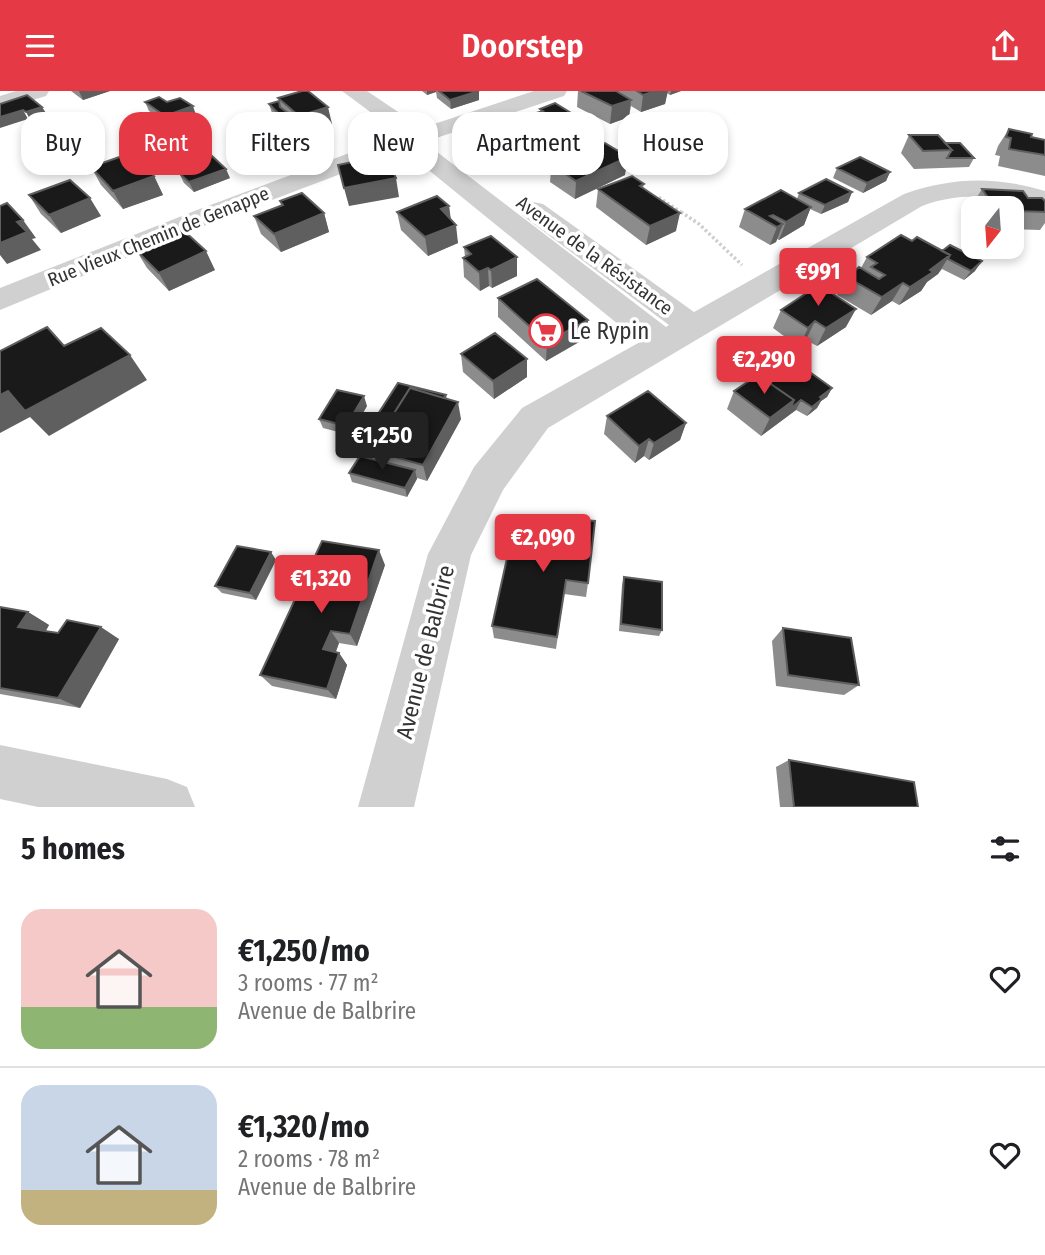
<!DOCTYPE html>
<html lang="en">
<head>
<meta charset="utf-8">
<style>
	:root { --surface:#fff; --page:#f2f2f2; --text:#202124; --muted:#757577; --line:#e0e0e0; --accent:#e63946 }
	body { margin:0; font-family:"Fira Sans Condensed",sans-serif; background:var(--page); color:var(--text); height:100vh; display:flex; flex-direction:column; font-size:26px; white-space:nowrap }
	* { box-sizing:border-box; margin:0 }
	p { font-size:23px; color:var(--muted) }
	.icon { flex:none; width:38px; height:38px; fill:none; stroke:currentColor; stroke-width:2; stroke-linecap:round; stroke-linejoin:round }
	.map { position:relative; height:716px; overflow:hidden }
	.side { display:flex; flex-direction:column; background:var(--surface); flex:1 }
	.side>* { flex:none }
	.top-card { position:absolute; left:21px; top:21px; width:1004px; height:63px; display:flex; gap:14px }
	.needle { width:46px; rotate:197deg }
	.fabs { position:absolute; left:961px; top:105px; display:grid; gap:14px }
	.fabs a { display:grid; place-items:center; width:63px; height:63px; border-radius:14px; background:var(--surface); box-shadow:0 4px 10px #0003; font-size:35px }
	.price { position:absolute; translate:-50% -60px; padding:0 16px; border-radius:7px; background:var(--accent); color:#fff; font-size:23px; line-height:46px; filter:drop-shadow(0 2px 4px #0008) }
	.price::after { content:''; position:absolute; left:50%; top:42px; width:21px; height:16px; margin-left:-10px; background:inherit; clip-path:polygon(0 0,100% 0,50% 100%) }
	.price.on { background:#222; color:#fff }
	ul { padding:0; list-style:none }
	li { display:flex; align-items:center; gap:21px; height:175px; padding:0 21px }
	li+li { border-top:2px solid var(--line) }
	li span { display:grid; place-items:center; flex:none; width:196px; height:140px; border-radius:21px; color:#555 }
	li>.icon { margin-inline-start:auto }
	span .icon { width:84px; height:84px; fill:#fffc; stroke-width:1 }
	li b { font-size:30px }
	h2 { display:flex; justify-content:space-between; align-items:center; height:84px; padding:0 21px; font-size:30px }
	.tag { padding:0 24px; border-radius:21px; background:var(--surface); box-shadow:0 4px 10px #0003; font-size:24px; line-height:63px }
	.tag.on { background:var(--accent); color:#fff }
	header { display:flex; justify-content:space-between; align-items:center; height:91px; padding:0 21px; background:var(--accent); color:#fff; font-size:32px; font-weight:600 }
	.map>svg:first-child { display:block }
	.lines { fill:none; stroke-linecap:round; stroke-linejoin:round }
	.path-far1 { stroke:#cdcdcd; stroke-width:2.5; stroke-dasharray:2.5 2.5; stroke-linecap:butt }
	.path { stroke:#cdcdcd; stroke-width:3.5; stroke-dasharray:2.5 2.5; stroke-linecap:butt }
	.minor { fill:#d0d0d0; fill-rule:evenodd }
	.wall { fill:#8c8c8c }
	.shaded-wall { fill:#5f5f5f }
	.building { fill:#1a1a1a; stroke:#5f5f5f; stroke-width:2 }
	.labels { text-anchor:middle; stroke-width:7; stroke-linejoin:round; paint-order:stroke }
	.far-street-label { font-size:19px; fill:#333; stroke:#fff }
	.poi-label { font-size:23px; fill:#333; stroke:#fff; text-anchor:start }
	.street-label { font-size:23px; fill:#333; stroke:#fff }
</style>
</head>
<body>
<header><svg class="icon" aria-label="menu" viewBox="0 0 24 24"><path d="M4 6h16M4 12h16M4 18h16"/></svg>Doorstep<svg class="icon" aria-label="share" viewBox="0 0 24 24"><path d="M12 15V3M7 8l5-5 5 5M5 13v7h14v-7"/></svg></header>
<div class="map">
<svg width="1045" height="716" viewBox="0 0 1045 716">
	<rect width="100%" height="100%" fill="#fff"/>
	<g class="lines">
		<path class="path-far1" d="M 659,106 L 683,122"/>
		<path class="path" d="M 681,121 L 699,133 L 742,174"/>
		<path class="minor" d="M 16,0 L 49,0 L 46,5 L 0,19 L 0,5 Z
			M 342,0 L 367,0 L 422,37 L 534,0 L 567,0 L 564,5 L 424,51 L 666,236 L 669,234 L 523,125 L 519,119 L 523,113 L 533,111 L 543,113 L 694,221 L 904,103 C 952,86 995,85 1045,100 L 1045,117 C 1001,106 966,99 922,115 L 548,337 L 503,399 L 471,464 L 414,716 L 358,716 L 428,463 L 474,376 L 522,317 L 640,251 L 404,59 L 216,130 L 0,219 L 0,197 L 197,119 L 400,43 Z
			M 0,654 L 167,688 L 187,696 L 195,716 L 38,716 L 0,708 Z"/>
	</g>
	<path class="wall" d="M 71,0 L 110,0 L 83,9 Z
		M 422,0 L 479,0 L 479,9 L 451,18 L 437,7 L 436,1 L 427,4 Z
		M 578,0 L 681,0 L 670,4 L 667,2 L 665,13 L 641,21 L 631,15 L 629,26 L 610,33 L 577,16 Z
		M 278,7 L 332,33 L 312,40 L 315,50 L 291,57 L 285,52 L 282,43 L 286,41 L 284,34 L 272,22 L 269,13 L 279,10 Z
		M 145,11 L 167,11 L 196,24 L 169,34 L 149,20 Z
		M 540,18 L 576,35 L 552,43 L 569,54 L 568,66 L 625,84 L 575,108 L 550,91 L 551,79 L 539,83 L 521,70 L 520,48 L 544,39 L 533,32 L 533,23 L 540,21 Z
		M 245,30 L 267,37 L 270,46 L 258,49 L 249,39 Z
		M 1009,38 L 1031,46 L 1045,49 L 1045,85 L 998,75 L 1000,65 L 995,64 L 998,55 Z
		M 909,44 L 945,52 L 974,67 L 969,76 L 914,78 L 901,62 Z
		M 183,74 L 230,87 L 194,101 L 184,92 L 179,82 L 186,80 Z
		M 91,76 L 154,85 L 163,104 L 123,118 L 101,94 Z
		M 837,77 L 890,81 L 886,90 L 863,102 L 833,87 Z
		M 644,93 L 643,97 L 676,140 L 646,154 L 596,116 L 598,98 Z
		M 982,98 L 1045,110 L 1045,132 L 1040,139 L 1012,138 L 1012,117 L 973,117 L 973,121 L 970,117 Z
		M 852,101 L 848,111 L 821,123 L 810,118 L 804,134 L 779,149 L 777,148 L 776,151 L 770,154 L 739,136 L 745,118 L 797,108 L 799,102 Z
		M 29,104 L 101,125 L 61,142 L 41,123 Z
		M 280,110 L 324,122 L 329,141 L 281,161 L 261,143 L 254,125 L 281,114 Z
		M 449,115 L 451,128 L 458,152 L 428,165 L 401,139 L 397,121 Z
		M 901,144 L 975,180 L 964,189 L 942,178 L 938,183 L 927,191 L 921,200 L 899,214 L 892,210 L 871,224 L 837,204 L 847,186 L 861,177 L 867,166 Z
		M 464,156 L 517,185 L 492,197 L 489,195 L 480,200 L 464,186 L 463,167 L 465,166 Z
		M 136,159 L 215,179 L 169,200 L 147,177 Z
		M 498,207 L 588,229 L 586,247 L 546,270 L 498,226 Z
		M 781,219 L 846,236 L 817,255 L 806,249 L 799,256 L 773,237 Z
		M 461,263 L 527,286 L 494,308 L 463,281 Z
		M 772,274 L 832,297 L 827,306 L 821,310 L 817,317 L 807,325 L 796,319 L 761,345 L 727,318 L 734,300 L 762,287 L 768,282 Z
		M 446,304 L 447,308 L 461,328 L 427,390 L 417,387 L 407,406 L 352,391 L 349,382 L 375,369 L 371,359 L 380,345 L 374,343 L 371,334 Z
		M 367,315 L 350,344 L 323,337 L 319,328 Z
		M 607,325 L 686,332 L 680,349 L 649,369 L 644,365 L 635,372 L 604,343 Z
		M 526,452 L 588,492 L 586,506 L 564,503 L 556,558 L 494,547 L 492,535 Z
		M 276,469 L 256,509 L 222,502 L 215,495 Z
		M 385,474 L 357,555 L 339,552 L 336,561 L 339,562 L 347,574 L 336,608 L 272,595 L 260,584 Z
		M 624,486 L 662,539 L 659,545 L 619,540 L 622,494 Z
		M 0,516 L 28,521 L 49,534 L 46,540 L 119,548 L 80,617 L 0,603 Z
		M 783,537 L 859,594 L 844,604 L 776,595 L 772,550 Z
		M 789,669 L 918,716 L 780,716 L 776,676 Z"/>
	<path class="shaded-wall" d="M 79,0 L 110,0 L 83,9 Z
		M 427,0 L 436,0 L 436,1 L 427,4 Z
		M 479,0 L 479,9 L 451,18 L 450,9 Z
		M 656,0 L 668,0 L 665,13 L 641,21 L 643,4 Z
		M 671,0 L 681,0 L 670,4 Z
		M 631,9 L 629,26 L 610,33 L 612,15 Z
		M 193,15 L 196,24 L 169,34 L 165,25 Z
		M 42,16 L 48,25 L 31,30 L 26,21 Z
		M 328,16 L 332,33 L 303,42 L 299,25 Z
		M 23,19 L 28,28 L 0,37 L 0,26 Z
		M 576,25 L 576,35 L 551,43 L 552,34 Z
		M 267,37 L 270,46 L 258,49 L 254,40 Z
		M 313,41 L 315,50 L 291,57 L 288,48 Z
		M 569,54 L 568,71 L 551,73 L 551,79 L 539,83 L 539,66 Z
		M 628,66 L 625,84 L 575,108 L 576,90 Z
		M 226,78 L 230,87 L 194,101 L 189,91 Z
		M 890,81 L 886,90 L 863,102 L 867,92 Z
		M 154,85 L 163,104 L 123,118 L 113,100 Z
		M 396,87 L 399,106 L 349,115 L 344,97 Z
		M 852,101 L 848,111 L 821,123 L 825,114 Z
		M 90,107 L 101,125 L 61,142 L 49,124 Z
		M 449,115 L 451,133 L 441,118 Z
		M 811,116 L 804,134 L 779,149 L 786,131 Z
		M 324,122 L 329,141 L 281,161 L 274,143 Z
		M 680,122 L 676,140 L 646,154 L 650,135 Z
		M 23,129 L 36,147 L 32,148 L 41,159 L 7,173 L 0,164 L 0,152 L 17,131 Z
		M 783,133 L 776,151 L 770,154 L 777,136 Z
		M 456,134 L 458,152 L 428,165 L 425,146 Z
		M 206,160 L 215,179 L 169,200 L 159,182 Z
		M 950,164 L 938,183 L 927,191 L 921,200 L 899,214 L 910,196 L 930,179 Z
		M 517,166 L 517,185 L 492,197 L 491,179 Z
		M 982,170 L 975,180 L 964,189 L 971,180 Z
		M 488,177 L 489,195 L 480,200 L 479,181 Z
		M 903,192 L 892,210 L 871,224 L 882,206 Z
		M 856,218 L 846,236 L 817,255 L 826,237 Z
		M 588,229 L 586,247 L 546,270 L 547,251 Z
		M 815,230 L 806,249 L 799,256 L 808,237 Z
		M 130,264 L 147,289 L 49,345 L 30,326 L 0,342 L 0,304 L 8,300 Z
		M 527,268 L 527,286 L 494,308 L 493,290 Z
		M 832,297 L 827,306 L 821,310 L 817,317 L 807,325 L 820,306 Z
		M 364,305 L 367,315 L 350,344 L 346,335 Z
		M 794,309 L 801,309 L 796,319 L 761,345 L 770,327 Z
		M 458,311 L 461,328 L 427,390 L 423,374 Z
		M 686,332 L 680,349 L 649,369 L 654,352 Z
		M 649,348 L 644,365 L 635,372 L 639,355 Z
		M 415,379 L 417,388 L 407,406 L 405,397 Z
		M 379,459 L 385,474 L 357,555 L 350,543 Z
		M 271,461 L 276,469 L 256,509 L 250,502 Z
		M 28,521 L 49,534 L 40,549 L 18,536 Z
		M 101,536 L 119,548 L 80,617 L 58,607 Z
		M 331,540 L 339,552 L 332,570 L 323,558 Z
		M 339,562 L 347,574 L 336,608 L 327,598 Z"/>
	<path class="building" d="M 302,0 L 308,0 L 328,16 L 299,25 L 278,7 Z
		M 439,0 L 479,0 L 450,9 Z
		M 581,0 L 616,0 L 631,9 L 612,15 Z
		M 637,0 L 656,0 L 643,4 Z
		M 27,4 L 42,16 L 26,21 L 23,19 L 0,26 L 0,13 Z
		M 159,6 L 167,11 L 180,7 L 193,15 L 165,25 L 145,11 Z
		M 279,10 L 280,16 L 313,41 L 288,48 L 282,43 L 292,40 L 283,32 L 287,31 L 269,13 Z
		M 555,12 L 576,25 L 552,34 L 533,23 L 543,20 L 540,18 Z
		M 258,27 L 267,37 L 254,40 L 245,30 Z
		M 1009,38 L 1032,43 L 1031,46 L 1045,49 L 1045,64 L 1009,58 L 1011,47 L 1006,46 Z
		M 545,39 L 569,54 L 539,66 L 521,52 L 524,51 L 520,48 Z
		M 909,44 L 938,44 L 952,59 L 923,60 Z
		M 605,52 L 628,66 L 576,90 L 551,73 Z
		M 945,52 L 960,52 L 974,67 L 947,67 L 952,59 Z
		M 131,62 L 154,85 L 113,100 L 91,76 Z
		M 211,64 L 226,78 L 189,91 L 179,82 L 189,79 L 183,74 Z
		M 860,66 L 890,81 L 867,92 L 837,77 Z
		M 388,69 L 396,87 L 344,97 L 338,74 L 357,70 L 360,74 Z
		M 632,85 L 644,93 L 640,95 L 680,122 L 650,135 L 598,98 Z
		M 826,88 L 852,101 L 825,114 L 799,102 Z
		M 70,89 L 90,107 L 49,124 L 29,104 Z
		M 982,98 L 1023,100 L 1028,107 L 1042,107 L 1045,110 L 1045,121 L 1012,120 L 1012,117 L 995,117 Z
		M 781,99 L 811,116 L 786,131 L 773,124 L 770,125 L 783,133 L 777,136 L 745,118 Z
		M 302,102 L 324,122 L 274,143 L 254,125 L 283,114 L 280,110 Z
		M 437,105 L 449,115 L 441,118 L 456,134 L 425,146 L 397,121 Z
		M 7,112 L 23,129 L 17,131 L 27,141 L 0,152 L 0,115 Z
		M 183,139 L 206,160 L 159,182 L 136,159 Z
		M 901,144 L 912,150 L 917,146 L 950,164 L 930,179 L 933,181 L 910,196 L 903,192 L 882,206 L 847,186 L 859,176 L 879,188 L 885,184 L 871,176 L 877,172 L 867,166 Z
		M 491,145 L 517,166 L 491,179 L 488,177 L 479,181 L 463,167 L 471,163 L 464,156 Z
		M 950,154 L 982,170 L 971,180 L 948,168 L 950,164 L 942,160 Z
		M 537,188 L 588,229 L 547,251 L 498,207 Z
		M 819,194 L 856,218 L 826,237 L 815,230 L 808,237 L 781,219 Z
		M 47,236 L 64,255 L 101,237 L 130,264 L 25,320 L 8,300 L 0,304 L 0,260 Z
		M 495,242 L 527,268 L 493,290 L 461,263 Z
		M 786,264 L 832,297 L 820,306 L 822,308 L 812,316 L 801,309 L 790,318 L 794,309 L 762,287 L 776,277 L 772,274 Z
		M 758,284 L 794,309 L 770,327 L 734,300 Z
		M 398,292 L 446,304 L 444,307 L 410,297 L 384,338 L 371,334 Z
		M 410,297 L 458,311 L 423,374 L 371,359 Z
		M 337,299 L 364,305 L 346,335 L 319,328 Z
		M 648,300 L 686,332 L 654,352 L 649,348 L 639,355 L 607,325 Z
		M 360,365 L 415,379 L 405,397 L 349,382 Z
		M 531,425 L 595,430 L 588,492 L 566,489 L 557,546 L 492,535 L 511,449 L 526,452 Z
		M 322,450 L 379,459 L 350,543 L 331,540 L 323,558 L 339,562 L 327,598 L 260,584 Z
		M 237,455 L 271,461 L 250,502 L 215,495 Z
		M 624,486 L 662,491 L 662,539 L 621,533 Z
		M 0,516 L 28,521 L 18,536 L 58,542 L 67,529 L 101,536 L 58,607 L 0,597 Z
		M 783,537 L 851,547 L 859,594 L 788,584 Z
		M 789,669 L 914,691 L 918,716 L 794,716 Z"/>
	<defs>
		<symbol id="supermarket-ring" viewBox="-11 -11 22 22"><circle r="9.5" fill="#fff" stroke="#e63946" stroke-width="1.5"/><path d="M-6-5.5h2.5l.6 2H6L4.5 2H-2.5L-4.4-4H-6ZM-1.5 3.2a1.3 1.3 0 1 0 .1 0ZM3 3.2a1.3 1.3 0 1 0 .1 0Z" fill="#e63946"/></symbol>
	</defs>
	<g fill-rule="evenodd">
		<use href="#supermarket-ring" x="527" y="221" width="38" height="38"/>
	</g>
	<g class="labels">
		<g class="far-street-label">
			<text transform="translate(158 145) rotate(-22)" y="7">Rue Vieux Chemin de Genappe</text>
			<text transform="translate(595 164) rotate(36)" y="7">Avenue de la Résistance</text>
		</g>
		<g class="poi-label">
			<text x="570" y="248">Le Rypin</text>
		</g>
		<g class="street-label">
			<text transform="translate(425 561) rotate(-76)" y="8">Avenue de Balbrire</text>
		</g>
	</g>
</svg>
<div class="fabs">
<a><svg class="needle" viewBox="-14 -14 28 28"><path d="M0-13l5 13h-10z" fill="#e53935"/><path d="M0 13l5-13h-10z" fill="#757577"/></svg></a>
</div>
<b class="price" style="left:818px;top:217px">€991</b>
<b class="price" style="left:764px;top:305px">€2,290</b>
<b class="price on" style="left:382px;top:381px">€1,250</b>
<b class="price" style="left:543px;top:483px">€2,090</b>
<b class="price" style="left:321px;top:524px">€1,320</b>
<div class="top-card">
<a class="tag">Buy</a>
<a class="tag on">Rent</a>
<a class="tag">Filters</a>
<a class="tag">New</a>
<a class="tag">Apartment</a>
<a class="tag">House</a>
</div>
</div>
<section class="side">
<h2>5 homes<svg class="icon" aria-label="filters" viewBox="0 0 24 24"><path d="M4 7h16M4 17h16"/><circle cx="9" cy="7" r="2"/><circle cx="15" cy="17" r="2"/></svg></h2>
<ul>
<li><span style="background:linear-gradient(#f6c9c9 70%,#8fb573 0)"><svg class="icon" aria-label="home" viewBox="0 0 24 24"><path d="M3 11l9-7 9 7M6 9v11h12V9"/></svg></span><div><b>€1,250/mo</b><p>3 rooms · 77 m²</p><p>Avenue de Balbrire</p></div><svg class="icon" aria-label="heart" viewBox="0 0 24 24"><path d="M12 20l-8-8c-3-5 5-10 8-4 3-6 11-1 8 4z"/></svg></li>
<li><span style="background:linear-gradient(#c9d6e8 75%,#c2b280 0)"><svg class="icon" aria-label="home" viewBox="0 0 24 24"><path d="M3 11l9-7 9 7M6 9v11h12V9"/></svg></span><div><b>€1,320/mo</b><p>2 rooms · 78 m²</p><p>Avenue de Balbrire</p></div><svg class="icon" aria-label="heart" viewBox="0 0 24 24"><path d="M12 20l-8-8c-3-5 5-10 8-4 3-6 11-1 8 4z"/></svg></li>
</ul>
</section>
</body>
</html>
